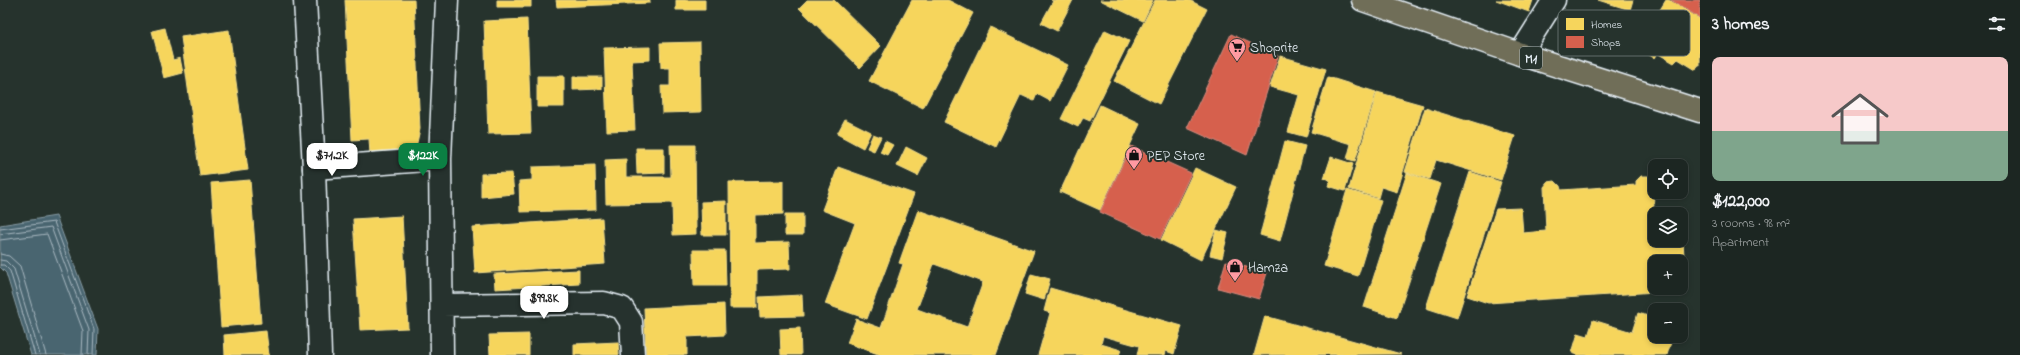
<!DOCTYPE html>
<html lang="en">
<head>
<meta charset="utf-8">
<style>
	:root { --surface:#1c2622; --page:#29322f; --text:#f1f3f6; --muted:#a0a5a5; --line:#3a4340; --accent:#0b8043 }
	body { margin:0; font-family:"Indie Flower",sans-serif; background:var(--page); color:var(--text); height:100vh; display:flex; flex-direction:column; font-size:15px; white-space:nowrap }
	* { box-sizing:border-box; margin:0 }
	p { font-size:13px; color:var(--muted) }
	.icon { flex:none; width:22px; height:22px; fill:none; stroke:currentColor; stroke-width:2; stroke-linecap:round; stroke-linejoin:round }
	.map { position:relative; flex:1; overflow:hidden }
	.panel { display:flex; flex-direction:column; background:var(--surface); width:320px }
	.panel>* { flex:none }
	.fabs { position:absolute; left:1648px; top:159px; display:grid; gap:8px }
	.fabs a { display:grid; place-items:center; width:40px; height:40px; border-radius:8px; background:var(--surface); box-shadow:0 2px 6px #0003,0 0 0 1px var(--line); font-size:20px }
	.price { position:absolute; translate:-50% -34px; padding:0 9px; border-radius:8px; background:#fff; color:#222; font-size:13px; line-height:26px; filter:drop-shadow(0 1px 2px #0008) }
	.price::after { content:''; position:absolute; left:50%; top:24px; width:12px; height:9px; margin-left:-6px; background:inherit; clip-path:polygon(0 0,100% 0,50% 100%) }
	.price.on { background:var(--accent); color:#fff }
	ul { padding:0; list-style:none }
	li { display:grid; align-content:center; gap:8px; height:212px; padding:0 12px }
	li+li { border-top:1px solid var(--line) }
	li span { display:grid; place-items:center; height:124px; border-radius:8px; color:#555 }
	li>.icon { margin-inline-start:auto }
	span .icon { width:72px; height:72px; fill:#fffc; stroke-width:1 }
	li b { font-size:17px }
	h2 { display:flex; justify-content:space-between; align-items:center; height:48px; padding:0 12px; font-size:17px }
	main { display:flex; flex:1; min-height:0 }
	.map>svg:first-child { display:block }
	.water { fill:#4a6570; stroke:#899da6 }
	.homes { fill:#f6d55c; stroke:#f2dd8b; fill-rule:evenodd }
	.shops { fill:#d6604d; stroke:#db8c80 }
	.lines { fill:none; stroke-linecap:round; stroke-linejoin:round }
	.shore { stroke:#a9b9c2; stroke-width:1 }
	.street-casing { stroke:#e8f1f8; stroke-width:25 }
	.secondary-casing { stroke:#e8f1f8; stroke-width:25 }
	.highway-casing { stroke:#e8f1f8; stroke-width:25 }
	.street { stroke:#26332d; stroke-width:22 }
	.secondary { stroke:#26332d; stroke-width:22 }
	.highway { stroke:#706e59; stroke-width:22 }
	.labels { text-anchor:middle; stroke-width:4; stroke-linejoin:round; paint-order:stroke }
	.shield { fill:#26332d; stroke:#aeb8bb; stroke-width:1 }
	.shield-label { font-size:13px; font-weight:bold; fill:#e8f1f8 }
	.poi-label { font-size:14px; fill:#e8f1f8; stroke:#26332d; text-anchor:start }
	.key { fill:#26332d; stroke:#606c6a; stroke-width:1 }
	.key-label { font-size:11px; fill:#e8f1f8 }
</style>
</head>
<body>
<main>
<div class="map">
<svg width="1700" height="355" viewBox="0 0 1700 355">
	<rect width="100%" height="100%" fill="#26332d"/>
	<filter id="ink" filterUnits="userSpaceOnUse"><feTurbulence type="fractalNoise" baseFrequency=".025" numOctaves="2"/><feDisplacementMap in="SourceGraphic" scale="8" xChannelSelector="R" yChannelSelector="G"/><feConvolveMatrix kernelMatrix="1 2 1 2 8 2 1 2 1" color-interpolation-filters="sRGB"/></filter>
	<g filter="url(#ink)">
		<path class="water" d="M 56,216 L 98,329 L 97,355 L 31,355 L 6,273 L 0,267 L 0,225 Z"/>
		<path class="homes" d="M 345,0 L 414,0 L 420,129 L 415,152 L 370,154 L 369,139 L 352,140 Z
			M 497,0 L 531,0 L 531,7 L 497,7 Z
			M 556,0 L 650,0 L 650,3 L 557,7 Z
			M 676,0 L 705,0 L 705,10 L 676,10 Z
			M 807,0 L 834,0 L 881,46 L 860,68 L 799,8 Z
			M 912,0 L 948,0 L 973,13 L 923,108 L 869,81 Z
			M 1051,0 L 1073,0 L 1057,31 L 1041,23 L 1053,1 Z
			M 1100,0 L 1153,0 L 1143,21 Z
			M 1155,0 L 1189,0 L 1207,9 L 1159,104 L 1114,81 Z
			M 1496,0 L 1533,0 L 1529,12 Z
			M 1598,0 L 1633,0 L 1630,10 Z
			M 1666,0 L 1669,0 L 1700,19 L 1700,66 L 1698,65 L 1696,70 L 1678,59 L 1674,63 L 1657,53 L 1654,58 L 1637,47 Z
			M 527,19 L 531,133 L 488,134 L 484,21 Z
			M 990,27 L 1068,65 L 1050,101 L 1037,94 L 1034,101 L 1021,95 L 996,147 L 944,122 Z
			M 165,28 L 173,60 L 180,58 L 183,73 L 164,78 L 152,31 Z
			M 229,30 L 248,170 L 200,176 L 181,37 Z
			M 1105,30 L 1129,41 L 1090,121 L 1083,118 L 1078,127 L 1061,119 Z
			M 700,42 L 701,112 L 662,113 L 661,86 L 670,86 L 670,68 L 661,68 L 660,43 Z
			M 650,47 L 650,60 L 632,61 L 635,130 L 607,131 L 604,48 Z
			M 1280,56 L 1326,69 L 1306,137 L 1288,132 L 1299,95 L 1270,87 Z
			M 537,76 L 564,76 L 564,107 L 537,107 Z
			M 573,77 L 602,77 L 602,89 L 573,90 Z
			M 1328,77 L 1376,92 L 1355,161 L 1347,159 L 1351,144 L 1311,132 Z
			M 1377,92 L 1423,105 L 1397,192 L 1381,187 L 1378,198 L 1349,189 Z
			M 1100,105 L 1140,124 L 1100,210 L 1060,192 Z
			M 1425,108 L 1515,136 L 1501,180 L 1436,160 L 1430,179 L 1405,172 Z
			M 845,119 L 871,132 L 863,148 L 837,134 Z
			M 873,134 L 881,137 L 874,151 L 867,148 Z
			M 885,141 L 893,145 L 887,155 L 880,152 Z
			M 1285,141 L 1305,146 L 1280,241 L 1260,235 Z
			M 670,145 L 695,145 L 696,234 L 673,235 L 672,203 L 606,204 L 605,160 L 626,159 L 626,177 L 671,177 Z
			M 906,147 L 927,158 L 918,176 L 897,166 Z
			M 636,148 L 664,148 L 664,173 L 637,174 Z
			M 1331,157 L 1353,164 L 1345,191 L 1328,186 L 1330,180 L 1324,178 Z
			M 595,165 L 596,210 L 520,212 L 519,181 L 532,180 L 532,167 Z
			M 838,167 L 914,194 L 867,319 L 825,304 L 855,223 L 822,210 Z
			M 1195,168 L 1236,187 L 1201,260 L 1161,240 Z
			M 1470,172 L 1501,182 L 1457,318 L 1426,308 Z
			M 512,173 L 514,194 L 481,197 L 481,174 Z
			M 1407,173 L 1441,184 L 1397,318 L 1364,307 Z
			M 1641,176 L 1648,176 L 1653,180 L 1655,240 L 1683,240 L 1686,290 L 1488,303 L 1467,296 L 1496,209 L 1521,208 L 1523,233 L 1546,231 L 1544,187 L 1548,182 L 1555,181 L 1560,186 L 1561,190 L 1636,185 L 1636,181 ZM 1655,262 L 1681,262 L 1681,288 L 1655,288 Z
			M 250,180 L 261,323 L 221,327 L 211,183 Z
			M 783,181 L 783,214 L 755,215 L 755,243 L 789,242 L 790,269 L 757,270 L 757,308 L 730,308 L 729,182 Z
			M 1347,190 L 1381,200 L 1358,276 L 1324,266 Z
			M 726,201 L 726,235 L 702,235 L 701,202 Z
			M 918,210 L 1034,251 L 996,355 L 881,355 L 847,343 L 856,319 L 881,328 L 903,264 L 899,263 ZM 934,264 L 983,282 L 967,327 L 917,309 Z
			M 785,214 L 803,214 L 803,235 L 785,235 Z
			M 402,216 L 408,328 L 360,330 L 353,219 Z
			M 602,218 L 605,264 L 475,273 L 472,227 Z
			M 1216,230 L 1228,233 L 1222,258 L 1210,255 Z
			M 693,250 L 725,250 L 726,286 L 694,286 Z
			M 579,270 L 579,284 L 495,289 L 494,274 Z
			M 1031,274 L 1050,279 L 1044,300 L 1025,294 Z
			M 1050,288 L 1182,326 L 1174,354 L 1166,351 L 1165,355 L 1137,355 L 1139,346 L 1103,336 L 1101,344 L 1121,350 L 1119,355 L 1038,355 L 1050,313 L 1044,311 Z
			M 802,295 L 803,316 L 760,317 L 759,297 Z
			M 724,304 L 725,335 L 687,337 L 687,355 L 646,355 L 644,308 Z
			M 1638,313 L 1655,318 L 1655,336 L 1673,336 L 1667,355 L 1578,355 L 1572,353 L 1578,333 L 1588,336 L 1593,320 L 1632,332 Z
			M 1265,316 L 1401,354 L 1254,355 Z
			M 800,328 L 801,355 L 781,355 L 780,329 Z
			M 266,331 L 269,355 L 225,355 L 224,335 Z
			M 529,334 L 529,355 L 490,355 L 489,335 Z
			M 618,342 L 619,355 L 574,355 L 574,344 Z"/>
		<path class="shops" d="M 1671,0 L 1700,0 L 1700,18 Z
			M 1231,34 L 1278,56 L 1247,155 L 1187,128 Z
			M 1131,146 L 1191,173 L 1160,239 L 1100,212 Z
			M 1226,261 L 1267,273 L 1259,299 L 1218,288 Z"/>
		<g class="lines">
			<path class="shore" d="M 0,229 L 54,222 L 94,329 L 93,355
				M 0,234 L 51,227 L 89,330 L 88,355
				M 0,240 L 47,234 L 83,331 L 82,355
				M 0,254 L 9,256 L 20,266 L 46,355
				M 0,260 L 6,261 L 14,269 L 40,355
				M 0,265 L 4,265 L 10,271 L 35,355"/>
			<defs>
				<path id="street" d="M 1520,54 L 1554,0
					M 314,168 L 440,159
					M 442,305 L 604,303 L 622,308 L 631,322 L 633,355
					M 442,355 L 440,159 L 447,0"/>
				<path id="secondary" d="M 305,0 L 314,168 L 320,355"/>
				<path id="highway" d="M 1363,0 L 1520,54 L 1700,111"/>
			</defs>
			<use href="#street" class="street-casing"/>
			<use href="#secondary" class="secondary-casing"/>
			<use href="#highway" class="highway-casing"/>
			<use href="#street" class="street"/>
			<use href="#secondary" class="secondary"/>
			<use href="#highway" class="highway"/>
		</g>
	</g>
	<defs>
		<symbol id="supermarket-pin" viewBox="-11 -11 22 30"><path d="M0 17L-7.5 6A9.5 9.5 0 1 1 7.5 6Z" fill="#ff9aa2" stroke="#26332d"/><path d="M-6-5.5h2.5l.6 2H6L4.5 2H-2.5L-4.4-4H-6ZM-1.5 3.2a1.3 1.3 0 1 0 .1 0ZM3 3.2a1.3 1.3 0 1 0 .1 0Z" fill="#111"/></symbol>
		<symbol id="shop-pin" viewBox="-11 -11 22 30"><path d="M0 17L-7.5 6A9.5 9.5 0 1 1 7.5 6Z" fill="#ff9aa2" stroke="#26332d"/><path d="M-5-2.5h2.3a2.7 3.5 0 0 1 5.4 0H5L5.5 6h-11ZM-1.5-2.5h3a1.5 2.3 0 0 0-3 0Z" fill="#111"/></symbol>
	</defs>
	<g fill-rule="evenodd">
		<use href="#supermarket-pin" x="1227" y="37" width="20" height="27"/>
		<use href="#shop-pin" x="1124" y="145" width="20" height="27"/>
		<use href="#shop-pin" x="1225" y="257" width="20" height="27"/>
	</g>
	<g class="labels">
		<rect class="shield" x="1520" y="47" width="22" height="22" rx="3"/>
		<g class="shield-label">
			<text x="1531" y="63">M1</text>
		</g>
		<g class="poi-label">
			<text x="1250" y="52">Shoprite</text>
			<text x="1147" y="160">PEP Store</text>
			<text x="1248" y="272">Hamza</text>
		</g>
	</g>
	<rect x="1558" y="10" width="132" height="46" rx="6" class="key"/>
	<rect x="1566" y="18" width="18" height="12" fill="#f6d55c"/>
	<rect x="1566" y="36" width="18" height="12" fill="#d6604d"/>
	<g class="key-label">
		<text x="1591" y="28">Homes</text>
		<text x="1591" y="46">Shops</text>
	</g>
</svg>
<div class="fabs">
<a><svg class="icon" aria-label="locate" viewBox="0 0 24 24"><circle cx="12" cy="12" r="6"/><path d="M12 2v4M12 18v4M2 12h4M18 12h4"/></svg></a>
<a><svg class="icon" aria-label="layers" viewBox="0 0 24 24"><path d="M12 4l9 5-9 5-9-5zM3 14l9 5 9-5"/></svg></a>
<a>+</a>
<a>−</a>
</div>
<b class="price" style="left:332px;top:177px">$71.2K</b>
<b class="price on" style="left:423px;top:177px">$122K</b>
<b class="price" style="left:544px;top:320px">$99.8K</b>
</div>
<section class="panel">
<h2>3 homes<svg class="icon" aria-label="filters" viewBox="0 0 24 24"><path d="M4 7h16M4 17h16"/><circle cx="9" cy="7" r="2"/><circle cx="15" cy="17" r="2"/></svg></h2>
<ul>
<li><span style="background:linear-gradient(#f6c9c9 60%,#7fa58c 0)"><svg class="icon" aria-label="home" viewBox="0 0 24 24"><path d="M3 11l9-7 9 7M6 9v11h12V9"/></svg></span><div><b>$122,000</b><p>3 rooms · 98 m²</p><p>Apartment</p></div></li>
</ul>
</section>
</main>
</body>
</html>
